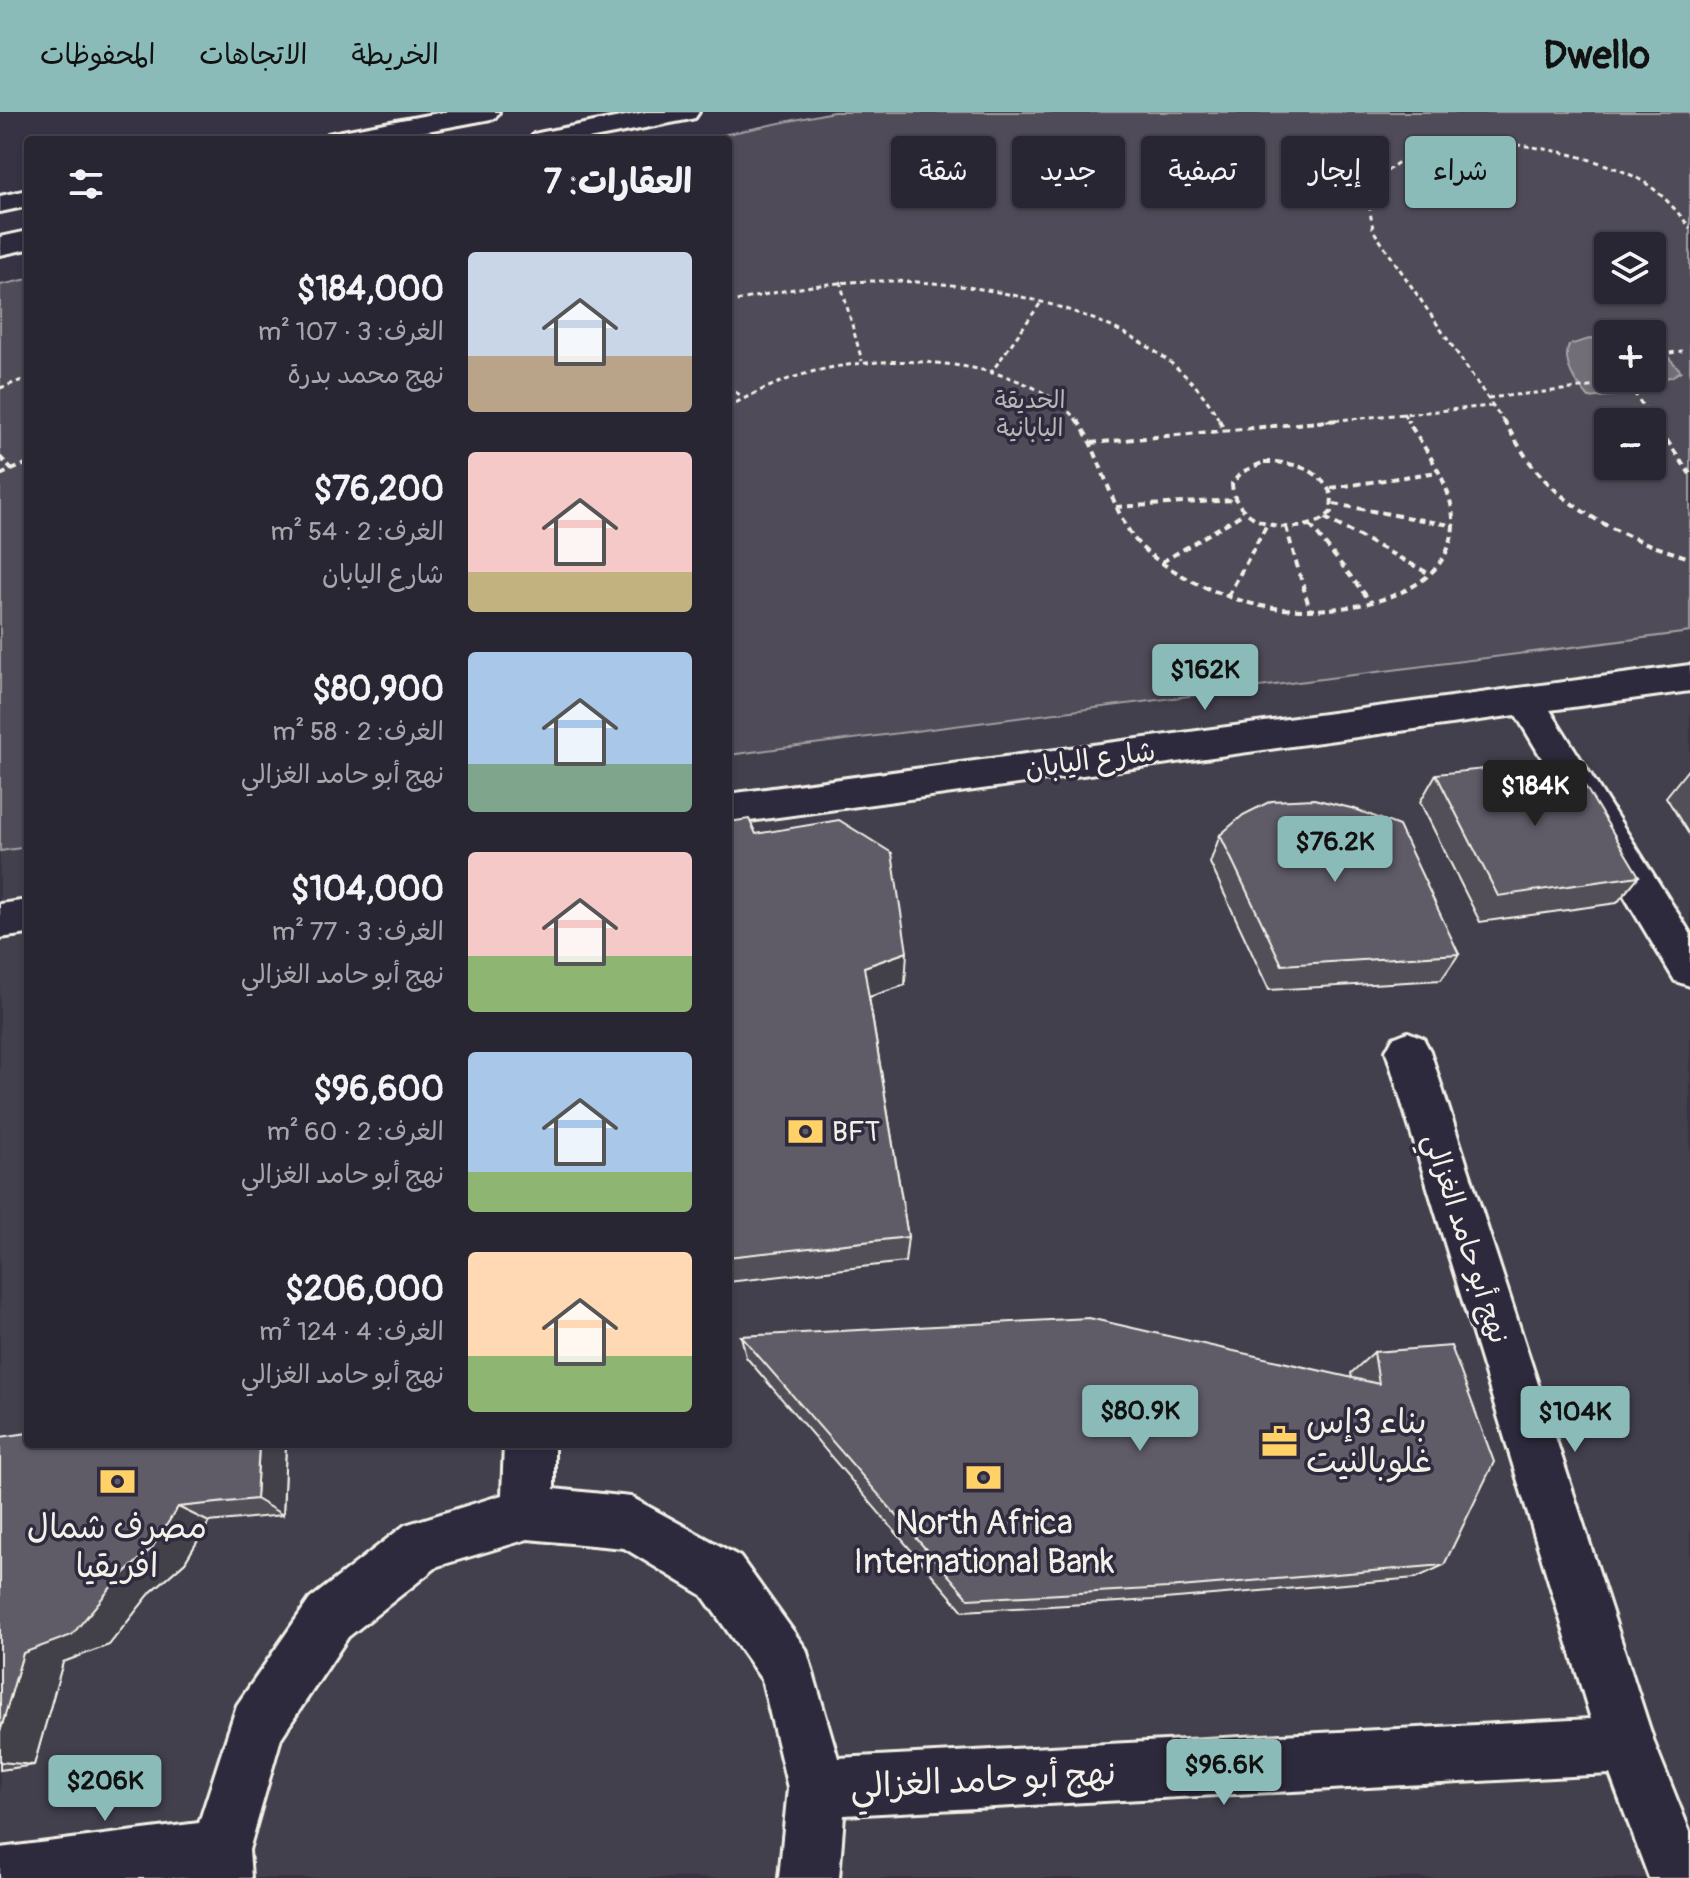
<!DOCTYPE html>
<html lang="ar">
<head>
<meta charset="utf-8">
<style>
	:root { --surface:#292633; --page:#35323f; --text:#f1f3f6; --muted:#a5a5ac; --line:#45434e; --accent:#8bbbb9 }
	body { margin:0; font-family:Pangolin,"Playpen Sans Arabic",sans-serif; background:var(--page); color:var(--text); direction:rtl; height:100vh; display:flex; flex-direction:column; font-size:30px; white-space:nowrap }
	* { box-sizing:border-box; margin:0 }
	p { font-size:26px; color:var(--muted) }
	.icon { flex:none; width:44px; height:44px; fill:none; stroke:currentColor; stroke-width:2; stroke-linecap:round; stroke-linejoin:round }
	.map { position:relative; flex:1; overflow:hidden; direction:ltr }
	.details { position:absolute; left:24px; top:24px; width:708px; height:1312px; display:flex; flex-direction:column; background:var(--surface); border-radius:8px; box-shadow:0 2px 6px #0004,0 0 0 2px var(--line); direction:rtl }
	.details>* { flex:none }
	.top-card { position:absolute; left:756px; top:24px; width:760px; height:72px; direction:rtl; display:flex; gap:16px }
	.buttons { position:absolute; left:1594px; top:120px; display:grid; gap:16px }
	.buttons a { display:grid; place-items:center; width:72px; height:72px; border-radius:8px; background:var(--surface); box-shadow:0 2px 6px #0004,0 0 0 2px var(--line); font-size:40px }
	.price { position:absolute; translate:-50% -68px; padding:0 18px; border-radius:8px; background:var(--accent); color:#111; font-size:26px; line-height:52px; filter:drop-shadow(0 2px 4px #0008) }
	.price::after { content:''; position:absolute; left:50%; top:48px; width:24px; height:18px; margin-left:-12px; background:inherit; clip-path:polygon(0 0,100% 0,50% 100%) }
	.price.on { background:#222; color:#fff }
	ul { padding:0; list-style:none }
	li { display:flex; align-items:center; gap:24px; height:200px; padding:0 40px }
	li span { display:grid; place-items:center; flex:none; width:224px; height:160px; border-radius:8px; color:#555 }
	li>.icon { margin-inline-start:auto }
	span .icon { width:96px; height:96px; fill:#fffc; stroke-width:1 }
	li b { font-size:34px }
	h2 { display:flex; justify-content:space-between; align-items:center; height:96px; padding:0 40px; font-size:34px }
	.pill { padding:0 28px; border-radius:8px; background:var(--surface); box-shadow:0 2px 6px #0004,0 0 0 2px var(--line); font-size:28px; line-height:72px }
	.pill.on { background:var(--accent); color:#111 }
	header { display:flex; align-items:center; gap:48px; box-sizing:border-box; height:112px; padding:0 40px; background:var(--accent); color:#111 }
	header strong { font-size:38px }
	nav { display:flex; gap:44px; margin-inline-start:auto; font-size:28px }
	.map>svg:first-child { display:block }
	.built { fill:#433f4e }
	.green { fill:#504b59; stroke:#a29ea0; stroke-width:2; fill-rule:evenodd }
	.water { fill:#726e77; stroke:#a6a2a4; stroke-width:2 }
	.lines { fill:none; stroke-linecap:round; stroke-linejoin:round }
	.minor-casing { stroke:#f4f1e8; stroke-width:6 }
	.motorway-casing { stroke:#f4f1e8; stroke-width:6 }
	.path-far1 { stroke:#f4f1e8; stroke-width:3; stroke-dasharray:5 4; stroke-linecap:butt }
	.path { stroke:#f4f1e8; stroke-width:4; stroke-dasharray:7 5; stroke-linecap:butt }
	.minor { fill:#2f2a3d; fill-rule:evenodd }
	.motorway { fill:#2f2a3d; fill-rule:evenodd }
	.wall { fill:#524f59; stroke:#f4f1e8; stroke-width:2 }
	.shaded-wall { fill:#424048; stroke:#f4f1e8; stroke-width:2 }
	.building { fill:#5f5c67; stroke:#f4f1e8; stroke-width:2 }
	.labels { text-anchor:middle; stroke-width:7; stroke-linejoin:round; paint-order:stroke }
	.far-park-label { font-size:24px; fill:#bbb7b6; stroke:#2f2a3d }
	.street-label { font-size:28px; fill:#f4f1e8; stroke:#2f2a3d }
	.poi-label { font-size:28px; fill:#f4f1e8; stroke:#2f2a3d; text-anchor:start }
	.near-poi-label { font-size:34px; fill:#f4f1e8; stroke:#2f2a3d }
	.near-street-label { font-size:34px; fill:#f4f1e8; stroke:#2f2a3d }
</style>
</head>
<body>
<header>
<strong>Dwello</strong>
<nav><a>الخريطة</a><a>الاتجاهات</a><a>المحفوظات</a></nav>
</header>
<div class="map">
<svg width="1690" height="1766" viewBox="0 0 1690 1766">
	<rect width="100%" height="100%" fill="#373244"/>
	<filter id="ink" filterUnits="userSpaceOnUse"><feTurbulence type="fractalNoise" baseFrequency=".0125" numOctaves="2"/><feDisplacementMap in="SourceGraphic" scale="16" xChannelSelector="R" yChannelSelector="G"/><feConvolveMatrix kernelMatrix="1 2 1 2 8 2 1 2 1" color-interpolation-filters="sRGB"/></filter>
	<g filter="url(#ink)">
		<path class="built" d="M 1690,520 L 1690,1766 L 0,1766 L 0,739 L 28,735 L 28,1332 L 728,1332 L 728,643 Z"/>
		<path class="green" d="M 833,0 L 1690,0 L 1690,520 L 728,643 L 728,28 L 698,28 ZM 1608,134 L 1652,134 L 1652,178 L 1608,178 ZM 1608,222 L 1652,222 L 1652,266 L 1608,266 ZM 1608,310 L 1652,310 L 1652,354 L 1608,354 Z
			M 28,167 L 28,735 L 0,739 L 0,173 Z"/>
		<path class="water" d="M 1620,214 L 1644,217 L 1648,222 L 1608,222 L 1608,266 L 1652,266 L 1652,227 L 1681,259 L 1671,265 L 1648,268 L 1655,279 L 1589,286 C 1577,272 1561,252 1569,233 L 1617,219 Z"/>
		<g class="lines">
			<defs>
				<path id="minor" d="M 1690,553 L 1690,579 L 1550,598 L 1690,821 L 1690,874 L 1675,869 L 1516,603 L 728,712 L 728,682 Z
					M 28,788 L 28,822 L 0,826 L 0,792 Z
					M 1408,920 L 1423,926 L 1430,939 L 1655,1633 L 1690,1720 L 1690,1766 L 1649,1766 L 1610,1662 L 844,1703 L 839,1766 L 779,1766 L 788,1676 L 762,1568 L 702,1483 L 624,1436 L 528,1427 L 438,1454 L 348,1525 L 281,1626 L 249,1738 L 251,1766 L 0,1766 L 0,1736 L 199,1711 L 237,1593 L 310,1487 L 405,1413 L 502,1383 L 504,1332 L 554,1332 L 554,1377 L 631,1385 L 740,1445 L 806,1537 L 838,1646 L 1591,1607 L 1386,939 L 1393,926 Z"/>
				<path id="motorway" d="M 444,0 L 499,0 L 495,6 L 486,8 L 379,28 L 324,28 L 328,22 L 337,20 Z
					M 646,0 L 699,0 L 695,6 L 686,8 L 583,28 L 530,28 L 534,22 L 543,20 Z
					M 28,78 L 28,94 L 0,100 L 0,84 Z
					M 28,119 L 28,137 L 0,143 L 0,125 Z"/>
			</defs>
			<use href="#minor" class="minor-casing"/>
			<use href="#motorway" class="motorway-casing"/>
			<path class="path-far1" d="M 840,169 L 862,249
				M 728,191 C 778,179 828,169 879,169 C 988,168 1166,202 1220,310
				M 1652,244 L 1682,239
				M 990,262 L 1042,189
				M 1624,266 L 1654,310
				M 728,275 L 743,285
				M 0,276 L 28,266
				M 1488,286 L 1627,271
				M 728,295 C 759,278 790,264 825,257 C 897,241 1029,247 1078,310
				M 1403,301 L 1409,310
				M 1317,310 L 1492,294
				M 1504,310 L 1373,118 C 1372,107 1367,92 1371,82 C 1407,0 1576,34 1637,66 C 1658,77 1676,97 1690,116"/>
			<path class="path" d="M 1077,308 C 1105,346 1112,412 1148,441 C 1179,465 1219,484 1257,493 C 1319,507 1457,495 1453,406 C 1451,371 1425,337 1407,308
				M 1219,308 L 1224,318
				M 1503,308 C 1514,325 1524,344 1537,359 C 1577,406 1634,429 1690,446
				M 1653,308 L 1690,362
				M 1091,331 L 1339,308
				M 0,345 L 12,358
				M 1264,350 C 1293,350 1319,355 1332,384 L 1331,400 C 1305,429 1232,415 1232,371 L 1242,360 Z
				M 0,363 L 28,351
				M 1331,376 L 1438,360
				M 1334,392 L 1455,414
				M 1116,395 L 1234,388
				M 1325,406 L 1428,461
				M 1310,413 L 1371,490
				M 1286,415 L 1310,498
				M 1162,450 L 1244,401
				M 1228,484 L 1267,412"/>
			<use href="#minor" class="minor"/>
			<use href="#motorway" class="motorway"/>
		</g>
		<path class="wall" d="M 1690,655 L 1690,724 L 1666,685 Z
			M 1436,662 L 1639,764 L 1617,791 L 1480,810 L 1420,690 Z
			M 728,710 L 756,722 L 905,873 L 869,885 L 908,1125 L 905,1150 L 728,1170 Z
			M 1220,723 L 1459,842 L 1441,868 L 1269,878 L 1210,751 Z
			M 741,1224 L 1352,1266 L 1351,1261 L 1374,1240 L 1444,1453 L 1416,1466 L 1153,1488 L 963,1499 L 746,1245 Z
			M 0,1325 L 286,1332 L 283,1403 L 209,1410 L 185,1450 L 151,1480 L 109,1533 L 63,1550 L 34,1653 L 0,1658 Z"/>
		<path class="shaded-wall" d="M 907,840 L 905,873 L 863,887 L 864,855 Z
			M 259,1332 L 286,1332 L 283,1403 L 256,1387 Z
			M 178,1395 L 209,1410 L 185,1450 L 151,1480 L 109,1533 L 63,1550 L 34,1653 L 0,1650 L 0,1620 L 23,1541 L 117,1468 Z"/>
		<path class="building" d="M 1551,650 L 1585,674 L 1639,764 L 1498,784 L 1436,662 Z
			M 1314,687 L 1355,697 L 1399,714 L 1459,842 L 1282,853 L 1220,723 L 1243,703 L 1271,689 Z
			M 749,707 L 756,722 L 839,708 L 892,741 L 907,840 L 864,855 L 908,1125 L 728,1145 L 728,710 Z
			M 1089,1206 L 1379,1272 L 1374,1240 L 1451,1234 L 1494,1350 L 1444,1453 L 1168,1476 L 969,1487 L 741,1224 Z
			M 28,1321 L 28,1332 L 259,1332 L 256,1387 L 178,1395 L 152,1436 L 117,1468 L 72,1523 L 23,1541 L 0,1620 L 0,1325 Z"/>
	</g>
	<defs>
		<symbol id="bank-bare" viewBox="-9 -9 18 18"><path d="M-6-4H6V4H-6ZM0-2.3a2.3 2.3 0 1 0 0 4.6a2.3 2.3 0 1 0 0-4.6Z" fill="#ffd166" stroke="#2f2a3d" stroke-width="2.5" paint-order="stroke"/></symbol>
		<symbol id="office-bare" viewBox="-9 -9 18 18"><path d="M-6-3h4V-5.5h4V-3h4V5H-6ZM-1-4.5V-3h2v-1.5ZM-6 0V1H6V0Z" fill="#ffd166" stroke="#2f2a3d" stroke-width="2.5" paint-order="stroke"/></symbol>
	</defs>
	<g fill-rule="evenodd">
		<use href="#bank-bare" x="780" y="994" width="51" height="51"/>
		<use href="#office-bare" x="1254" y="1304" width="51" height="51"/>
		<use href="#bank-bare" x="958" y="1340" width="51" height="51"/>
		<use href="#bank-bare" x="92" y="1344" width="51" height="51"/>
	</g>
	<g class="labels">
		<g class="far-park-label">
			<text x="1030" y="296">الحديقة<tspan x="1030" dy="28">اليابانية</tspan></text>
		</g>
		<g class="street-label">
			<text transform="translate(1090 647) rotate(-8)" y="10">شارع اليابان</text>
			<text transform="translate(1467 1126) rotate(72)" y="10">نهج أبو حامد الغزالي</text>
		</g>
		<g class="poi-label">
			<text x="832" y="1029">BFT</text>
		</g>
		<g class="near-poi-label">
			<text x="1306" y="1321" text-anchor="start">بناء 3إس<tspan x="1306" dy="39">غلوبالنيت</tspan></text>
			<text x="984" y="1422">North Africa<tspan x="984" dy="39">International Bank</tspan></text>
			<text x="117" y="1426">مصرف شمال<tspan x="117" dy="39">افريقيا</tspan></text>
		</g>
		<g class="near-street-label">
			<text transform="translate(983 1667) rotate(-3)" y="12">نهج أبو حامد الغزالي</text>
		</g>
	</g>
</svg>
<div class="buttons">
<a><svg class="icon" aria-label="layers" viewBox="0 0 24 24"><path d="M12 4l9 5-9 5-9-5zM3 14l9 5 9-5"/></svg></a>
<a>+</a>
<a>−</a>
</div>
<b class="price" style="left:1205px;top:600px">$162K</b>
<b class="price on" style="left:1535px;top:716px">$184K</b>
<b class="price" style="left:1335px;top:772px">$76.2K</b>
<b class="price" style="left:1140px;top:1341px">$80.9K</b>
<b class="price" style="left:1575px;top:1342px">$104K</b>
<b class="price" style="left:1224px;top:1695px">$96.6K</b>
<b class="price" style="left:105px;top:1711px">$206K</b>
<div class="top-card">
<a class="pill on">شراء</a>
<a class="pill">إيجار</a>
<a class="pill">تصفية</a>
<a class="pill">جديد</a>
<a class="pill">شقة</a>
</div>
<section class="details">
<h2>العقارات: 7<svg class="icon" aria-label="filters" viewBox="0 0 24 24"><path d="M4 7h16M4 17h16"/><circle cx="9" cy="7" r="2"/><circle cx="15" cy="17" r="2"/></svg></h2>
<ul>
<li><span style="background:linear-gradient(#c9d6e8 65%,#b9a48a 0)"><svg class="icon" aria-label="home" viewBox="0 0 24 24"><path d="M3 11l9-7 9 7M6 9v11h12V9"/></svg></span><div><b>$184,000</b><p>الغرف: 3 · 107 m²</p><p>نهج محمد بدرة</p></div></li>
<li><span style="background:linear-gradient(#f6c9c9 75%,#c2b280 0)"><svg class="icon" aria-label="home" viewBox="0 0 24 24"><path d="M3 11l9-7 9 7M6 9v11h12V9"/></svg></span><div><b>$76,200</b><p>الغرف: 2 · 54 m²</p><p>شارع اليابان</p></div></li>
<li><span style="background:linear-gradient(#a9c7e8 70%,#7fa58c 0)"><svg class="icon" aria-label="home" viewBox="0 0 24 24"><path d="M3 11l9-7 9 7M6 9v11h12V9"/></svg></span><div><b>$80,900</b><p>الغرف: 2 · 58 m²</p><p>نهج أبو حامد الغزالي</p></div></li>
<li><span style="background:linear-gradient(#f6c9c9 65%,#8fb573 0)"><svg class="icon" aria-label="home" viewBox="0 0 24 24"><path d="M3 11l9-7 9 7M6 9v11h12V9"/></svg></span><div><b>$104,000</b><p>الغرف: 3 · 77 m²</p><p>نهج أبو حامد الغزالي</p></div></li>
<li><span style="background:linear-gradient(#a9c7e8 75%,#8fb573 0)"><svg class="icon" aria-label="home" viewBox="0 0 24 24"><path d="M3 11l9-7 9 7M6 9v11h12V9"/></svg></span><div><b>$96,600</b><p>الغرف: 2 · 60 m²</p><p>نهج أبو حامد الغزالي</p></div></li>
<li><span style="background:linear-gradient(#ffd9b3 65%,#8fb573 0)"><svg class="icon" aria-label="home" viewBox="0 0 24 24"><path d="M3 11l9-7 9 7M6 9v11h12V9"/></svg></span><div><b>$206,000</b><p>الغرف: 4 · 124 m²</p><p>نهج أبو حامد الغزالي</p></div></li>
</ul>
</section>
</div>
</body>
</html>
